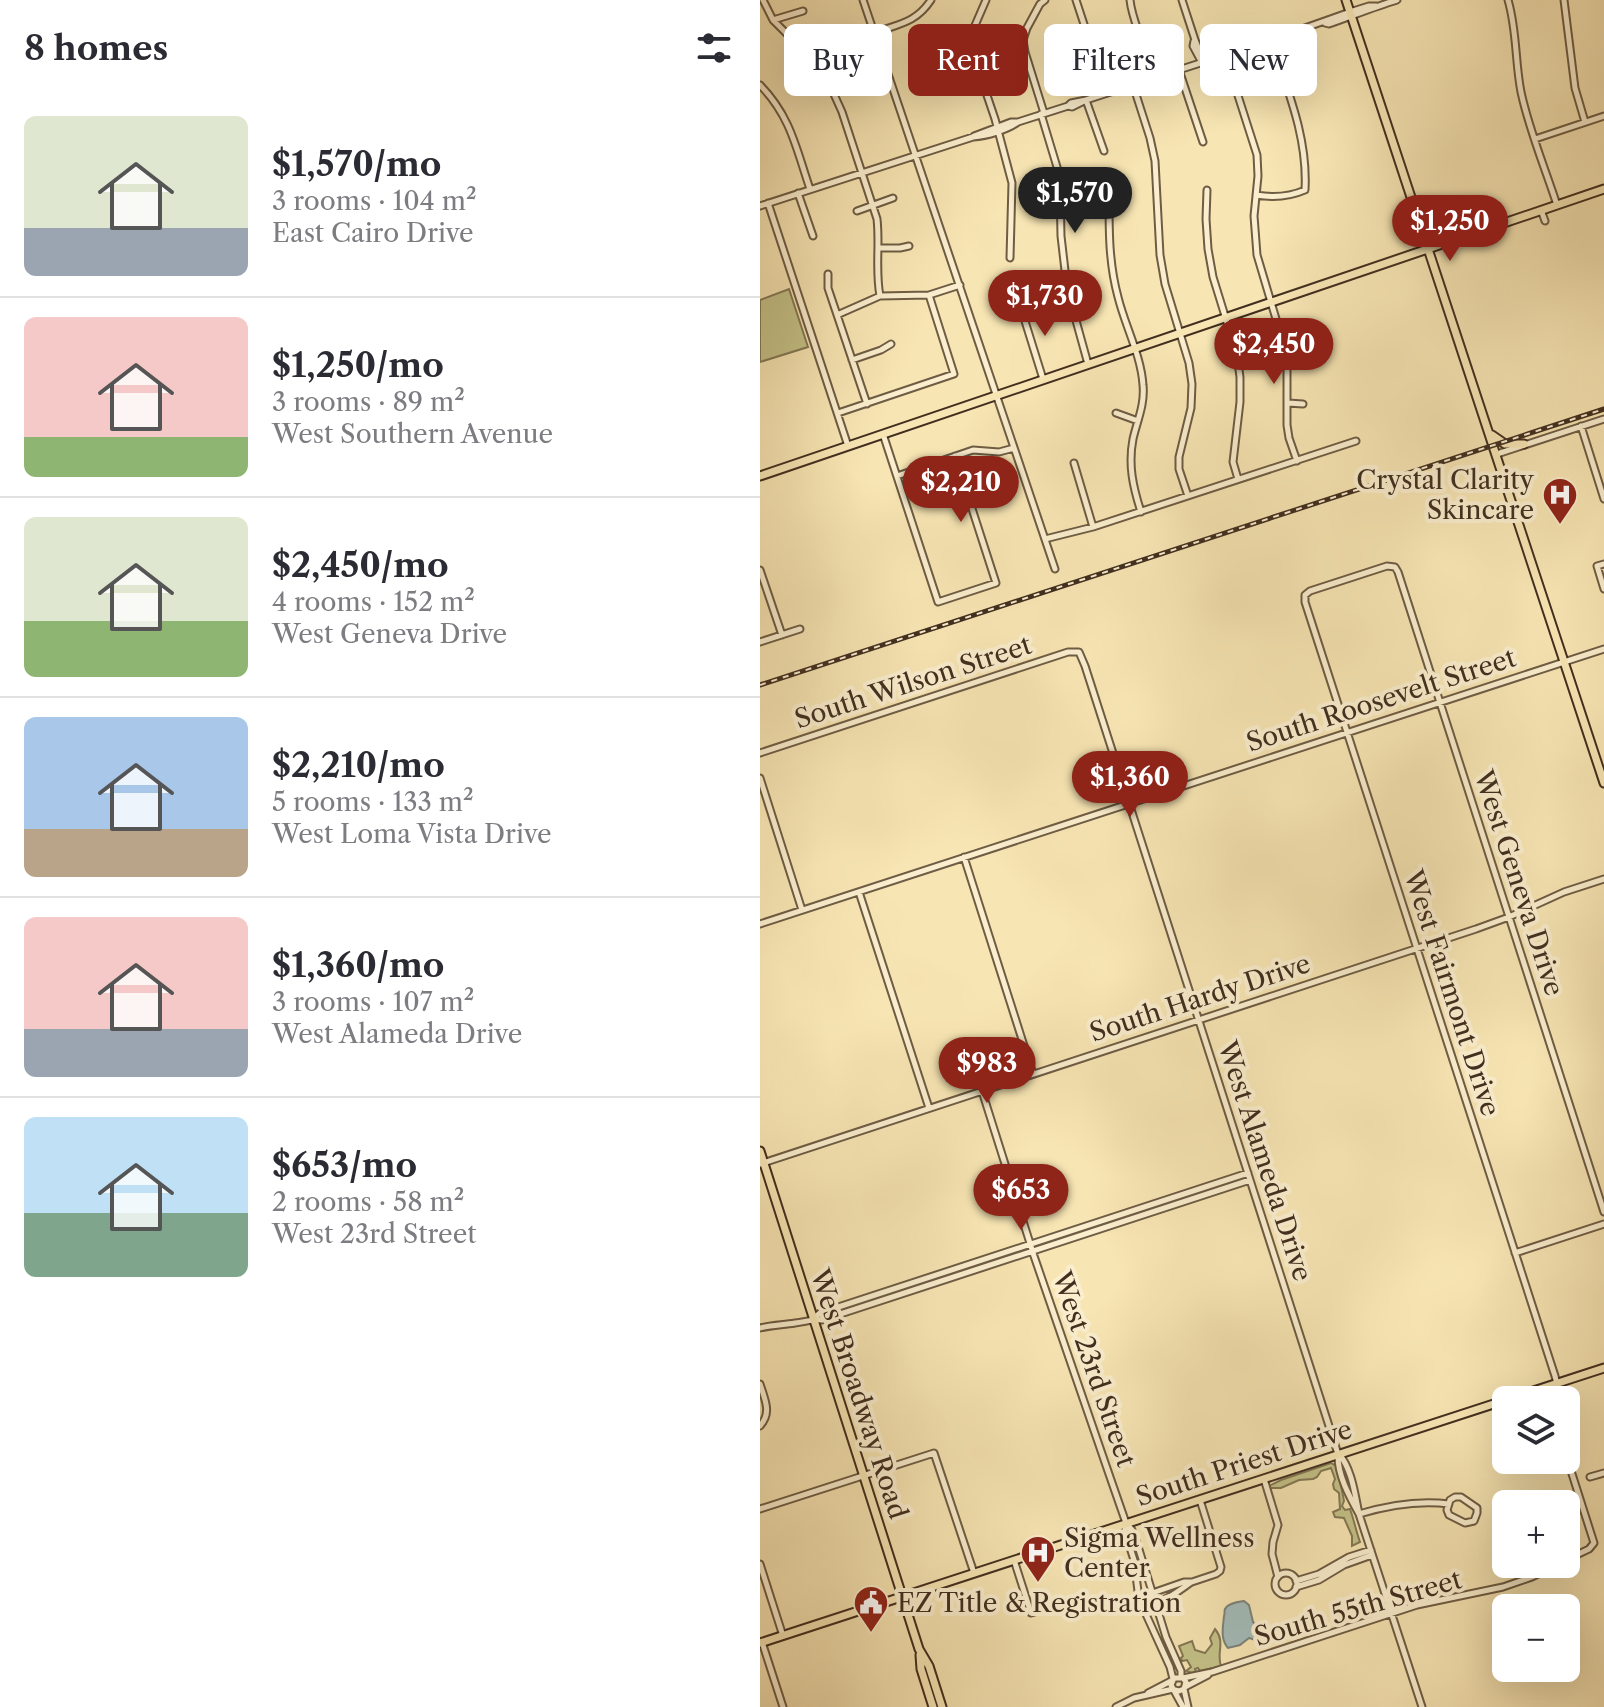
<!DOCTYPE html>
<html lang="en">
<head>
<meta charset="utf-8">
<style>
	:root { --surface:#fff; --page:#f7f7f7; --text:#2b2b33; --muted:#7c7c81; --line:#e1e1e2; --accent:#8f2418 }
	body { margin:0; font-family:"Libre Caslon Text",serif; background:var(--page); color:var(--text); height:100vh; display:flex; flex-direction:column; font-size:30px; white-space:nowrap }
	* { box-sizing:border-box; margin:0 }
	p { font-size:26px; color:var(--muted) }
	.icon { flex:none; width:44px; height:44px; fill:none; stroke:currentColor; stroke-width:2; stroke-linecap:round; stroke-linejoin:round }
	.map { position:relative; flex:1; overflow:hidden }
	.panel { display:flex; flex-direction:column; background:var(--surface); width:760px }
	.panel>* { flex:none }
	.hud { position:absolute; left:24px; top:24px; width:700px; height:72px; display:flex; gap:16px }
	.controls { position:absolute; left:732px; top:1386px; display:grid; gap:16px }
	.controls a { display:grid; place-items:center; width:88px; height:88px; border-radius:12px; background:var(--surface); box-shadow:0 8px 32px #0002; font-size:40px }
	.price { position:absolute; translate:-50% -68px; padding:0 18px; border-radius:28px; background:var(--accent); color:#fff; font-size:26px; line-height:52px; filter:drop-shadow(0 2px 4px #0008) }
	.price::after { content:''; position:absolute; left:50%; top:48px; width:24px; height:18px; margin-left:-12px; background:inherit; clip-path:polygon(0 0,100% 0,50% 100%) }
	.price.active { background:#222; color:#fff }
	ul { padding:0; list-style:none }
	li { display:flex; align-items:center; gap:24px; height:200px; padding:0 24px }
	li+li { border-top:2px solid var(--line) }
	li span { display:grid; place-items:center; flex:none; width:224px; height:160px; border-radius:12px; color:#555 }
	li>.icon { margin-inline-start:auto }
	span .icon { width:96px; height:96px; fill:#fffc; stroke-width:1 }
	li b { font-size:34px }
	h2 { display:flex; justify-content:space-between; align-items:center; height:96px; padding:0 24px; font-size:34px }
	.chip { padding:0 28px; border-radius:12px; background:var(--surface); box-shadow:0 8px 32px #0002; font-size:28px; line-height:72px }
	.chip.active { background:var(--accent); color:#fff }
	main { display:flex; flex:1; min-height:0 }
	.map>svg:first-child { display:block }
	.green { fill:#c4c288; stroke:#827854; stroke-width:2 }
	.water { fill:#a3bcb9; stroke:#7c837b; stroke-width:2 }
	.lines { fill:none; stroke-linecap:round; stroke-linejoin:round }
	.minor-casing { stroke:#6e5c44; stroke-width:9 }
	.major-casing { stroke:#412e1f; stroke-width:11 }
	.minor { stroke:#faeece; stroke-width:5 }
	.major { stroke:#f7e5b3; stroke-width:7 }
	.rail-casing { stroke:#412e1f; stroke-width:5 }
	.rail { stroke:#faeece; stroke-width:2; stroke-dasharray:6; stroke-linecap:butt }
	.labels { text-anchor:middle; stroke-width:8; stroke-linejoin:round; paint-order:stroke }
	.poi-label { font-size:26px; fill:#412e1f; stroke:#faeece; text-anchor:start }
	.street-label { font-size:26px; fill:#412e1f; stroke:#faeece }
</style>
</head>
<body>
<main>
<section class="panel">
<h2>8 homes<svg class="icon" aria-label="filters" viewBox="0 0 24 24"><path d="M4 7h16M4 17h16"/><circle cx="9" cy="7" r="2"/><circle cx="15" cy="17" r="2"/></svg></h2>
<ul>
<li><span style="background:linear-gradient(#dfe7d0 70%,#9aa5b1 0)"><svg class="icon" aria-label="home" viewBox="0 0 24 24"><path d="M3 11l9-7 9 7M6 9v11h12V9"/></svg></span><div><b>$1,570/mo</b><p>3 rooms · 104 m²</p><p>East Cairo Drive</p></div></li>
<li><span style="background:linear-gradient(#f6c9c9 75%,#8fb573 0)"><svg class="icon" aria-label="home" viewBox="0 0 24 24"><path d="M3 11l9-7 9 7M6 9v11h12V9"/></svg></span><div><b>$1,250/mo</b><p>3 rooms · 89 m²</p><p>West Southern Avenue</p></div></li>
<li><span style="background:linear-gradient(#dfe7d0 65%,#8fb573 0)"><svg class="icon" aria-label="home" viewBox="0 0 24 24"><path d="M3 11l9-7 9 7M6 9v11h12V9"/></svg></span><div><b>$2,450/mo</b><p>4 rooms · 152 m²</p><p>West Geneva Drive</p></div></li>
<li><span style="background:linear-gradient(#a9c7e8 70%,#b9a48a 0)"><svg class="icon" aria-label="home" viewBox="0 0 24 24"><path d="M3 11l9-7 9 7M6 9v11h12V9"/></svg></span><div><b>$2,210/mo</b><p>5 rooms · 133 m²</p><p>West Loma Vista Drive</p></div></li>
<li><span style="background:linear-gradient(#f6c9c9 70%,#9aa5b1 0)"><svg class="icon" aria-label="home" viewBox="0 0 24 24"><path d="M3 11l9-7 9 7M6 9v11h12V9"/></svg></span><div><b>$1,360/mo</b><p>3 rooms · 107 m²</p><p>West Alameda Drive</p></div></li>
<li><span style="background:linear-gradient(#bfe0f5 60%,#7fa58c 0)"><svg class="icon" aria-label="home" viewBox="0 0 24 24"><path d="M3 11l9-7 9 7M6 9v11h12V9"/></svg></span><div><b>$653/mo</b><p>2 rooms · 58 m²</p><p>West 23rd Street</p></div></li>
</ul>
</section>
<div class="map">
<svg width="844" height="1707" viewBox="0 0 844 1707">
	<rect width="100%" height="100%" fill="#f7e5b3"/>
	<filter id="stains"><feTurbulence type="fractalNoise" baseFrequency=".0025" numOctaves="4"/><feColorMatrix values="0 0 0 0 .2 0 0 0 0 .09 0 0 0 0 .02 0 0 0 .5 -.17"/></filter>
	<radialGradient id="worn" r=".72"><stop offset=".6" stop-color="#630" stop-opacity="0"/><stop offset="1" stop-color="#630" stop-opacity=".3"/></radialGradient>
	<path class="green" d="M 29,289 L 48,347 L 0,362 L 0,300 Z
		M 571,1463 L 576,1466 C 579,1478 582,1489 584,1501 L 582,1506 L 585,1510 L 590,1509 C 594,1520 596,1531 600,1542 L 592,1546 L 592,1536 L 584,1518 L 575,1517 L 573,1512 L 580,1509 L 579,1493 L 574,1489 L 573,1484 L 575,1479 L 571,1468 L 561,1471 L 557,1477 L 553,1479 L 539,1480 L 521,1488 L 510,1488 L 509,1486 L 521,1480 Z
		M 455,1629 C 466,1642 456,1653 461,1666 L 440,1671 L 438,1668 L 435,1669 L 436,1673 L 432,1673 L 426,1671 L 431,1667 L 427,1660 L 422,1661 L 421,1658 L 423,1656 L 419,1646 L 432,1641 L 435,1650 L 445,1653 L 452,1644 L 450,1638 Z"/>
	<path class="water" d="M 484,1601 L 489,1605 L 493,1622 L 507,1639 L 505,1644 C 499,1643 495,1639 489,1638 L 480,1645 L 468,1648 C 460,1639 463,1627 464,1616 C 465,1614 464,1611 465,1609 C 468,1603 478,1602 484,1601 Z"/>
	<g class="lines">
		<defs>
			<path id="minor" d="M 3,0 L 13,20 L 47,54 L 61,72 L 73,92 L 82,112 L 117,219 C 120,245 115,270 120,296
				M 103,0 L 295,569
				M 226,0 L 210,37 L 211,48 L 235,119 L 252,183 L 250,258
				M 316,0 L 338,67 L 341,69 L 347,93
				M 370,0 C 372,19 381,35 385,53 C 387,63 387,70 394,78
				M 422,0 L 435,40 L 441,55 L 441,63
				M 748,0 C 757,30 755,62 761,92 C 769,130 785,168 797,205
				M 804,0 L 815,88 L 825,122
				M 13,20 L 43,11
				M 565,23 L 569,24 C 592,16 614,7 637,0
				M 114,33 C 138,24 156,23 171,0
				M 434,41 L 433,46 L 441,61
				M 317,46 L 330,41
				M 385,54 L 389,58 L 394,77
				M 465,55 L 497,155 L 498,176 L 494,216 L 497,255 L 522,339 L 527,360 L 527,425 L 529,438 L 537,461
				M 466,55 L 472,51 L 511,40 L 590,12 L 609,6 L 616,6
				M 338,67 L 336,70 L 342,88 L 345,92
				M 419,70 L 443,142
				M 0,85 C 31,117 36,148 50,189
				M 373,85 L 390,138 L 395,161 L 400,255 L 405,284 L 429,363 L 432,384 L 431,408 L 419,457 L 419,469 L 428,496
				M 326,100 L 344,151
				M 308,106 L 311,103 L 326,100 L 465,55 L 482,51 L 487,48
				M 284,113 L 265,52 L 263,40 L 267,28 L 280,4 L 285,0
				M 281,114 L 297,167 L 300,186 L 301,236 L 307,288 L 328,364
				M 214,136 L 251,122 L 258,122 L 308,106 L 312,107 L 326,100
				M 775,139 L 844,116
				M 447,190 L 446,219 L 448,249 L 453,277 L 477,355 L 480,377 L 480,402 L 473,462 L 478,479
				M 38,193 L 53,236
				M 496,195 C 514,198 529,197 545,190 C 548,137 527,89 511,40
				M 349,199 C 349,232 349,264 358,297 C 365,326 381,355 383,385 C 385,405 377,421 373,439 C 368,465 373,487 381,512
				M 8,203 L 88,446
				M 0,206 L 213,137 C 227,136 247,130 258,122
				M 781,210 L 785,221
				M 97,211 L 133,198
				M 118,248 L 140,248 L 149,246
				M 68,274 L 68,288 L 107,404
				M 260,305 L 283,379
				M 77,315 L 120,296 L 169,295 L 200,285
				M 92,360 L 121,350 L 131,344
				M 528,403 L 543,404
				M 78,413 L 194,374 L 169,295
				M 356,413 L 378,421
				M 821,426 L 844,499
				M 123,434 L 178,602 L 236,583 L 195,456
				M 737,454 L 844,419
				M 314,463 L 333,527
				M 137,476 L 213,450 L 239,452 L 254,448
				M 285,539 L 333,527 L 596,441
				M 844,564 L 837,566 L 844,589
				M 0,570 L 22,635
				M 0,642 L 40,629
				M 0,753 L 308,652 L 319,652 L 325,666 L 578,1454 C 577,1474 589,1496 599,1514
				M 0,778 L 42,910
				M 204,857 L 273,1074
				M 99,892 L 169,1108
				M 0,924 L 844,649
				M 222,1091 L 274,1256 L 350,1477 L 366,1523 L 372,1530 L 377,1543 L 406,1637 L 421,1671 L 421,1677
				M 0,1164 L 716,929 L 749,917 L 804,892 L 844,879
				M 755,1253 L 844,1224
				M 54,1318 L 60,1313 L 488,1173
				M 0,1328 C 12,1325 23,1325 35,1323 C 45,1322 53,1319 62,1320 L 490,1180
				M 0,1384 C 5,1400 12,1413 0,1426
				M 801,1400 L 795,1376 L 545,602 L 545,595 L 550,591 L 627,566 L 635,567 L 638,572 L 844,1212
				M 579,1454 C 592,1469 595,1495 599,1514 L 662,1707
				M 806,1455 L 834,1543 L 829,1549 L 806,1560
				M 830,1477 L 844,1473
				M 504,1479 L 518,1525 L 513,1542 L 512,1554 L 518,1577
				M 695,1497 L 701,1497 L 717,1508 L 717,1513 L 714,1521 L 705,1523 L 689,1515 L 687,1510 L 690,1500 Z
				M 0,1509 L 174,1453 L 214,1573
				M 599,1514 C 629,1505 658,1500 689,1504
				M 366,1523 L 365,1532 L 374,1560 L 379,1599 L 410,1667 L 413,1679
				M 254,1560 L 271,1613 L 307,1603 L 342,1607 L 355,1606 L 424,1582 L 432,1582 L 456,1574 L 460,1571 L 461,1567 L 440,1500
				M 0,1564 L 23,1636
				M515 1584a11 11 0 1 1 22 0a11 11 0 1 1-22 0Z
				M 536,1581 L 559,1574 L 589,1557 L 611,1550
				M 536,1587 L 559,1580 L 584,1565 L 612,1555
				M 380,1600 L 387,1604 C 404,1603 417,1592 430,1583
				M 2,1642 L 23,1707
				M 423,1678 L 452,1672 L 657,1605 L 743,1587 L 772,1577 L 799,1564
				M 425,1687 L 448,1675
				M 424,1689 L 428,1707
				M 415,1690 L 419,1691 L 424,1689 L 426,1682 L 423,1678 L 414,1678 L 411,1685 L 423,1707
				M 388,1693 L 411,1681
				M 356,1707 L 374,1698 L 413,1689"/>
			<path id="major" d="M 586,0 L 844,783
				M 732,435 L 745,444 L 764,444
				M 0,476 L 844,189
				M 0,1151 L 159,1649 L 169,1666 L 182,1707
				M 0,1643 L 844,1368
				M 160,1655 L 161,1669 L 173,1707"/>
		</defs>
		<use href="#minor" class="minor-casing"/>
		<use href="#major" class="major-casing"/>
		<use href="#minor" class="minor"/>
		<use href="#major" class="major"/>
		<defs>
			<path id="rail" d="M 0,685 L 844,409"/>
		</defs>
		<use href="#rail" class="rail-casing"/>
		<use href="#rail" class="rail"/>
	</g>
	<defs>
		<symbol id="hospital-pin" viewBox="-11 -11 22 30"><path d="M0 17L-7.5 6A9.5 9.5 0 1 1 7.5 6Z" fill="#8f2418" stroke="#faeece"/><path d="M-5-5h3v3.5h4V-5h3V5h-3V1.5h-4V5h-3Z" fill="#fff"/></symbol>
		<symbol id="civic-pin" viewBox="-11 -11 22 30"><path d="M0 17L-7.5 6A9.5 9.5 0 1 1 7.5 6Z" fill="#8f2418" stroke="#faeece"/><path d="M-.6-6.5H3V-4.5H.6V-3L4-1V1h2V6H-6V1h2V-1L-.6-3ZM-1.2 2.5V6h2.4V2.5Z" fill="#fff"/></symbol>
	</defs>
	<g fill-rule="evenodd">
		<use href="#hospital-pin" x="780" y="475" width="40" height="54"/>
		<use href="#hospital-pin" x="258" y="1533" width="40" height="54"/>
		<use href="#civic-pin" x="91" y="1583" width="40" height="54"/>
	</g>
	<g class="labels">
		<g class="poi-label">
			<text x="774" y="489" text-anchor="end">Crystal Clarity<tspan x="774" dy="30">Skincare</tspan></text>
			<text x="304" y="1547">Sigma Wellness<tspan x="304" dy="30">Center</tspan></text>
			<text x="137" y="1612">EZ Title &amp; Registration</text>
		</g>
		<g class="street-label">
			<text transform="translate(153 682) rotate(-18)" y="9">South Wilson Street</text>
			<text transform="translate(621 700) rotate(-18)" y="9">South Roosevelt Street</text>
			<text transform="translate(759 883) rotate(72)" y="9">West Geneva Drive</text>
			<text transform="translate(692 993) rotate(72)" y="9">West Fairmont Drive</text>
			<text transform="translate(440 998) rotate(-18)" y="9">South Hardy Drive</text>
			<text transform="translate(505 1161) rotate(72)" y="9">West Alameda Drive</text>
			<text transform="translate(334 1369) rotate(71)" y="9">West 23rd Street</text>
			<text transform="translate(99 1394) rotate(72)" y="9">West Broadway Road</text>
			<text transform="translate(484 1463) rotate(-18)" y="9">South Priest Drive</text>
			<text transform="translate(598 1608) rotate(-16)" y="9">South 55th Street</text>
		</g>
	</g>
	<rect width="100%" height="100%" filter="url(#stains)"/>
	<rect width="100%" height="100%" fill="url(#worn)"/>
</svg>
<div class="controls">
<a><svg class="icon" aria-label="layers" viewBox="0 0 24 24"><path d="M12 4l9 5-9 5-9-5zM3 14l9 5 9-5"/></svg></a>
<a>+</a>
<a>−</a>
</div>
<b class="price active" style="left:315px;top:235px">$1,570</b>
<b class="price" style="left:690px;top:263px">$1,250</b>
<b class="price" style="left:285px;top:338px">$1,730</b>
<b class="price" style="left:514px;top:386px">$2,450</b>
<b class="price" style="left:201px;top:524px">$2,210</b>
<b class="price" style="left:370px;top:819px">$1,360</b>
<b class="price" style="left:227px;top:1105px">$983</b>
<b class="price" style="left:261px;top:1232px">$653</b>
<div class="hud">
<a class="chip">Buy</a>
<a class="chip active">Rent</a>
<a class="chip">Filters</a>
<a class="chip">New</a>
</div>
</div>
</main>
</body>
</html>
